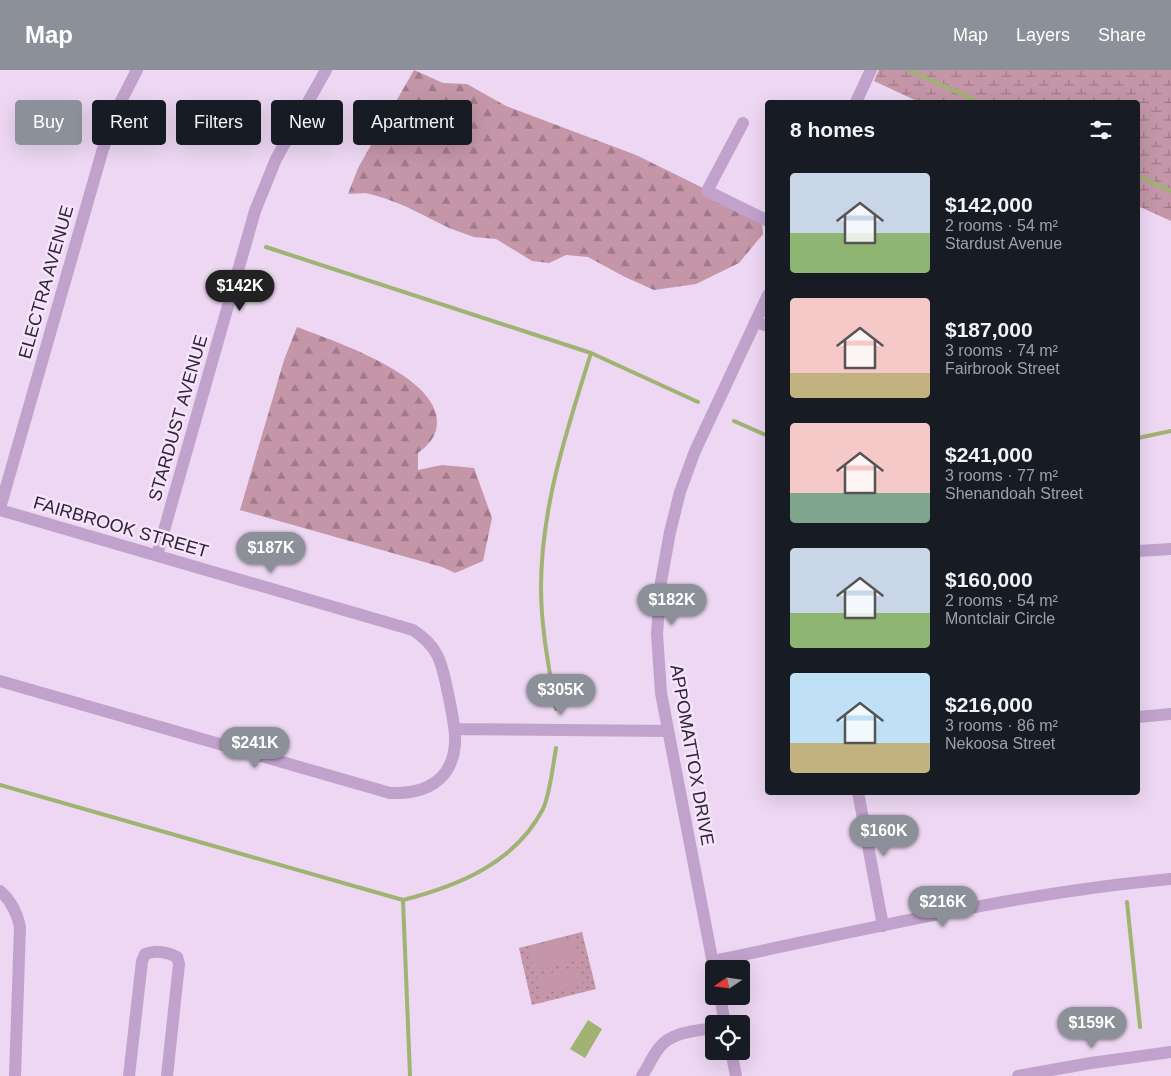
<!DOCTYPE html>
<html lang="en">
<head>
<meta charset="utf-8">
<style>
	:root { --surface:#171b24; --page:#242831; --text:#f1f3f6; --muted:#9ea1a6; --accent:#8c9099 }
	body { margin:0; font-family:Helvetica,sans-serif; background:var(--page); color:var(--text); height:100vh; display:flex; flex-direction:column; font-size:19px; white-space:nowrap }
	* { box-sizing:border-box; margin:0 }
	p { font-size:16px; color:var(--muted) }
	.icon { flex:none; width:28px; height:28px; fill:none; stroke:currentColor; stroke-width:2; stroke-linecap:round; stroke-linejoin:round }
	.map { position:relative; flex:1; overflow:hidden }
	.drawer { position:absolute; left:765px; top:30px; width:375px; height:695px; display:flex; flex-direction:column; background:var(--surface); border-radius:5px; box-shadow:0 5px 20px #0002 }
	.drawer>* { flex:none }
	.top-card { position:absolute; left:15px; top:30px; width:475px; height:45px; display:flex; gap:10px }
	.needle { width:32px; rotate:257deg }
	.fabs { position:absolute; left:705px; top:890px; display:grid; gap:10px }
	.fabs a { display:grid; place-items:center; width:45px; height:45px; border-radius:5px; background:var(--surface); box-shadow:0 5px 20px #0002; font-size:25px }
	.price { position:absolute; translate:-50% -42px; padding:0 11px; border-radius:18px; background:var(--accent); color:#fff; font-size:16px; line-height:32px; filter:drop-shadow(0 1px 2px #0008) }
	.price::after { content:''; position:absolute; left:50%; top:30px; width:15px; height:11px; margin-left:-8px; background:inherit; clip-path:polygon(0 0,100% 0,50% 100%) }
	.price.selected { background:#222; color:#fff }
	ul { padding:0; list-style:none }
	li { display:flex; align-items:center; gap:15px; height:125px; padding:0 25px }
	li span { display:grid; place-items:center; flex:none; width:140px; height:100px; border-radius:5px; color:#555 }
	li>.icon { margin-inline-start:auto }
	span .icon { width:60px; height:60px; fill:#fffc; stroke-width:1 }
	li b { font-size:21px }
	h2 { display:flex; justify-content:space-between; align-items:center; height:60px; padding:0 25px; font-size:21px }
	.chip { padding:0 18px; border-radius:5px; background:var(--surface); box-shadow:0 5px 20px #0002; font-size:18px; line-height:45px }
	.chip.selected { background:var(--accent); color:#fff }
	header { display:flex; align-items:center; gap:30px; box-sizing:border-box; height:70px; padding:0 25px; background:var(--accent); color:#fff }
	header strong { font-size:24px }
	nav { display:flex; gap:28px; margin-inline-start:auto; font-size:18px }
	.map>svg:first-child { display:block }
	.green { fill:url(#green-dots) }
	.forest { fill:url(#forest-firs) }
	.wetland { fill:url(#wetland-marsh) }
	.pitch { fill:#c496a8 }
	.water { fill:#a0b373 }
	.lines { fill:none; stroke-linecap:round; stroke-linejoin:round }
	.stream { stroke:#a0b373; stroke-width:4 }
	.minor { stroke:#c1a2cc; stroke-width:12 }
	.labels { text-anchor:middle; stroke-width:5; stroke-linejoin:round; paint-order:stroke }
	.street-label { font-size:18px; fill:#2f2536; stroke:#f6e4fb }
</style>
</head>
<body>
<header>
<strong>Map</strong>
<nav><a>Map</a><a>Layers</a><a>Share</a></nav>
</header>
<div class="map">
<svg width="1171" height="1006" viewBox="0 0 1171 1006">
	<defs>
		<pattern id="green-dots" width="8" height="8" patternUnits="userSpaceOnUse" patternTransform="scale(1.25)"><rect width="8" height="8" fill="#c496a8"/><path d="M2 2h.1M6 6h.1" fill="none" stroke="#a07a8a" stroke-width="1.8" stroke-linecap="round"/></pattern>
		<pattern id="forest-firs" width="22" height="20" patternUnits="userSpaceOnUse" patternTransform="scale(1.25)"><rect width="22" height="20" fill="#c496a8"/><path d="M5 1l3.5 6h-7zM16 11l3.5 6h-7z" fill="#a07a8a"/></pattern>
		<pattern id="wetland-marsh" width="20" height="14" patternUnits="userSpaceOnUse" patternTransform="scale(1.25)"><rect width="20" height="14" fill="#c496a8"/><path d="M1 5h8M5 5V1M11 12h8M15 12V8" fill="none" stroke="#a07a8a"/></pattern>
	</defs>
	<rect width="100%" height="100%" fill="#edd7f3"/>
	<path class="green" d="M 582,862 L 596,919 L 532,935 L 519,878 Z"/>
	<path class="forest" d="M 414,0 L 443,13 L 467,14 L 506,36 L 636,85 L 699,116 L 762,151 L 763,164 L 739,193 L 696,214 L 654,220 L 625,207 L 588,187 L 566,185 L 549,193 L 532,191 L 496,169 L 474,167 L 449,158 L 405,136 L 384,128 L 366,123 L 348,124 L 358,98 Z
		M 297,257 C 334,271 426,302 436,344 C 438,352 437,362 432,369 C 429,374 423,379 418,383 L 418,400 L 442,395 L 474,398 L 492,448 L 483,491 L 455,503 L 442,497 L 240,440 L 284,290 Z"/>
	<path class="wetland" d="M 879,0 L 1171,0 L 1171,151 L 1138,136 L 1138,32 L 919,32 L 874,11 Z"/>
	<path class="pitch" d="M 574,867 L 579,890 L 534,901 L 528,877 Z
		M 578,897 L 583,915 L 541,924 L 537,906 Z"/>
	<path class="water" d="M 588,950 L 602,959 L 585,988 L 570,979 Z"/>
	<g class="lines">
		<path class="stream" d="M 909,0 L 979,32
			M 1138,106 L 1171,121
			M 266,177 L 591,283 L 698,332
			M 734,351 L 768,366
			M 1138,368 L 1171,361
			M 556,639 C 549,598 541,558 541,518 C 541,436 567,360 591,283
			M 0,715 L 403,830 C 458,816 515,793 543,739 C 550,724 553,695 556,678
			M 403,830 L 410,1006
			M 1127,832 L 1140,957"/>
		<path class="minor" d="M 856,32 L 871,0
			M 743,53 L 707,121 L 768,151
			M 755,252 L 768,256
			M 0,438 L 102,82 L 119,35 L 137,0
			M 0,440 L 413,560 C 442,579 442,597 449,628 C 452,643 456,659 455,674 C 452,712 424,724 390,723 L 0,611
			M 1138,481 L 1171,479
			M 157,485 L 255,141 L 276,89 L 326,0
			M 1138,647 L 1171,644
			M 455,659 L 667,661
			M 858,722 L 883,856
			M 0,821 C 12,831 17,843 20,857 L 15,1006
			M 713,891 C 864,860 1016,823 1171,809
			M 714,899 L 661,623 L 657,564 L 659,537 L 661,512 L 670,462 L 680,422 L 695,381 L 768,225
			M 720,926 L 725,954
			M 731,981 L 736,1006
			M 129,1006 L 142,891 L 145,884 C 155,880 168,882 177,887 L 179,894 L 167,1006
			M 642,1006 C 648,997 652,987 659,978 C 671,962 695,961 714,958
			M 1018,1006 L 1091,993 L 1171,982"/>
	</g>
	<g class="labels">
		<g class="street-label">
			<text transform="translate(46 212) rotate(-74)" y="6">ELECTRA AVENUE</text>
			<text transform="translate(178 348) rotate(-74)" y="6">STARDUST AVENUE</text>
			<text transform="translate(121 457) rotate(16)" y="6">FAIRBROOK STREET</text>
			<text transform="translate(692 685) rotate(80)" y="6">APPOMATTOX DRIVE</text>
		</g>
	</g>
</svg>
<div class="fabs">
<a><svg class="needle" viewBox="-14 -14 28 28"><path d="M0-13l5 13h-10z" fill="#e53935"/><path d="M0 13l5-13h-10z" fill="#9ea1a6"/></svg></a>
<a><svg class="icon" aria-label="locate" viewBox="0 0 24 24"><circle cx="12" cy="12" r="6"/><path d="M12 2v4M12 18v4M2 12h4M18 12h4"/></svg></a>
</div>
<b class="price selected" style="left:240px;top:242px">$142K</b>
<b class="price" style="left:271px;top:504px">$187K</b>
<b class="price" style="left:672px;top:556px">$182K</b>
<b class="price" style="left:561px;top:646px">$305K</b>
<b class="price" style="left:255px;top:699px">$241K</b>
<b class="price" style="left:884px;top:787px">$160K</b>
<b class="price" style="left:943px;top:858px">$216K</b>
<b class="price" style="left:1092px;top:979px">$159K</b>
<div class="top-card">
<a class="chip selected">Buy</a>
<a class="chip">Rent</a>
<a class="chip">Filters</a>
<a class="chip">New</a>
<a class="chip">Apartment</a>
</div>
<section class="drawer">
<h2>8 homes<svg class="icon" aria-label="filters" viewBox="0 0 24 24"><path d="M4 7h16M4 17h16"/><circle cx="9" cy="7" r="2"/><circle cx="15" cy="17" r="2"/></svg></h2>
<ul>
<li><span style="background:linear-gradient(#c9d6e8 60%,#8fb573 0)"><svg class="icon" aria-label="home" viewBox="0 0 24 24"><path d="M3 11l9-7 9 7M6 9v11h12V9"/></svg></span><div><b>$142,000</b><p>2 rooms · 54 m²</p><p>Stardust Avenue</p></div></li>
<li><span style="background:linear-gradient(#f6c9c9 75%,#c2b280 0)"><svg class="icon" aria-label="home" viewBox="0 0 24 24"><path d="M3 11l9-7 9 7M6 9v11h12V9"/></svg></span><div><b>$187,000</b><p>3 rooms · 74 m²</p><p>Fairbrook Street</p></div></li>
<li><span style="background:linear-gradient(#f6c9c9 70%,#7fa58c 0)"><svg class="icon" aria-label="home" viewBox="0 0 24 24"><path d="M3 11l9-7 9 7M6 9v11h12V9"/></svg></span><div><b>$241,000</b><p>3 rooms · 77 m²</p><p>Shenandoah Street</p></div></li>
<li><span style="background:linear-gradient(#c9d6e8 65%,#8fb573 0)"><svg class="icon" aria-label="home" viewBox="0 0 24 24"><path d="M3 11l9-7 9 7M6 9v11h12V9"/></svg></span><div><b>$160,000</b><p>2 rooms · 54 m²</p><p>Montclair Circle</p></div></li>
<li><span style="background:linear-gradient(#bfe0f5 70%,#c2b280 0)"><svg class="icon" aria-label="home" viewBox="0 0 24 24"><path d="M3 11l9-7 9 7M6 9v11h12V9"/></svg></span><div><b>$216,000</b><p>3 rooms · 86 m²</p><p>Nekoosa Street</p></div></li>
</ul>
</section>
</div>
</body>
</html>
